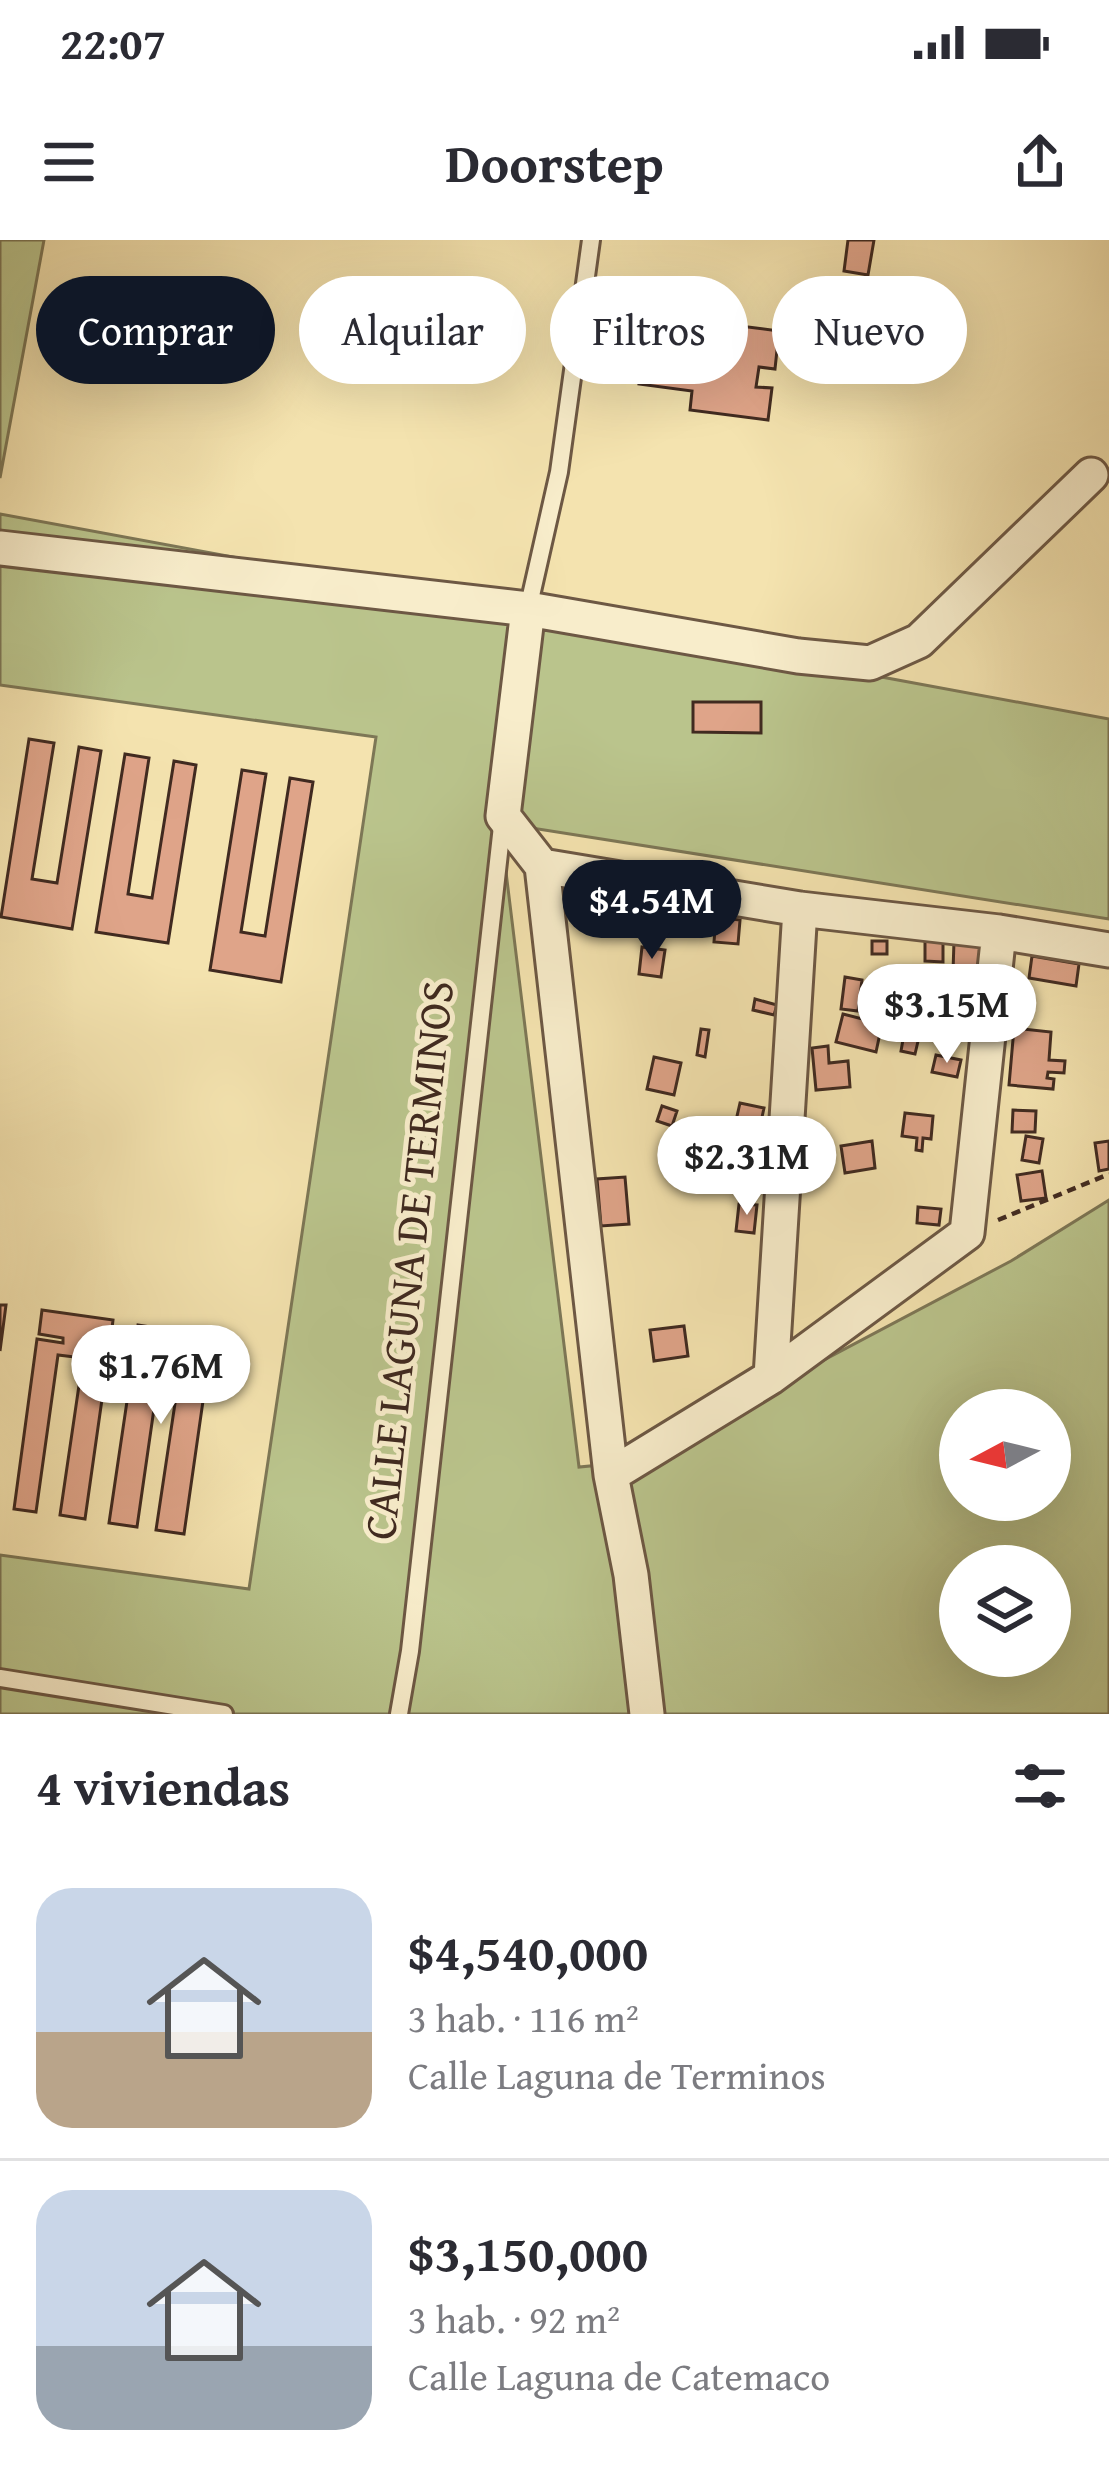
<!DOCTYPE html>
<html lang="es">
<head>
<meta charset="utf-8">
<style>
	:root { --surface:#fff; --page:#f7f7f7; --text:#2b2b33; --muted:#7c7c81; --line:#e1e1e2; --accent:#111827 }
	body { margin:0; font-family:"Gentium Book Plus",serif; background:var(--page); color:var(--text); height:100vh; display:flex; flex-direction:column; font-size:45px; white-space:nowrap }
	* { box-sizing:border-box; margin:0 }
	p { font-size:39px; color:var(--muted) }
	.icon { flex:none; width:66px; height:66px; fill:none; stroke:currentColor; stroke-width:2; stroke-linecap:round; stroke-linejoin:round }
	.map { position:relative; height:1474px; overflow:hidden }
	.drawer { display:flex; flex-direction:column; background:var(--surface); flex:1 }
	.drawer>* { flex:none }
	.banner { position:absolute; left:36px; top:36px; width:1038px; height:108px; display:flex; gap:24px }
	.needle { width:78px; rotate:263deg }
	.buttons { position:absolute; left:939px; top:1149px; display:grid; gap:24px }
	.buttons a { display:grid; place-items:center; width:132px; height:132px; border-radius:50%; background:var(--surface); box-shadow:0 12px 48px #0002; font-size:60px }
	.price { position:absolute; translate:-50% -102px; padding:0 27px; border-radius:42px; background:#fff; color:#222; font-size:39px; line-height:78px; filter:drop-shadow(0 3px 6px #0008) }
	.price::after { content:''; position:absolute; left:50%; top:72px; width:36px; height:27px; margin-left:-18px; background:inherit; clip-path:polygon(0 0,100% 0,50% 100%) }
	.price.current { background:var(--accent); color:#fff }
	ul { padding:0; list-style:none }
	li { display:flex; align-items:center; gap:36px; height:300px; padding:0 36px }
	li+li { border-top:3px solid var(--line) }
	li span { display:grid; place-items:center; flex:none; width:336px; height:240px; border-radius:36px; color:#555 }
	li>.icon { margin-inline-start:auto }
	span .icon { width:144px; height:144px; fill:#fffc; stroke-width:1 }
	li b { font-size:51px }
	h2 { display:flex; justify-content:space-between; align-items:center; height:144px; padding:0 36px; font-size:51px }
	.chip { padding:0 42px; border-radius:54px; background:var(--surface); box-shadow:0 12px 48px #0002; font-size:42px; line-height:108px }
	.chip.current { background:var(--accent); color:#fff }
	.status { display:flex; justify-content:space-between; align-items:center; height:84px; padding:0 60px; background:var(--surface); direction:ltr }
	.status svg { height:33px; fill:currentColor }
	header { display:flex; justify-content:space-between; align-items:center; height:156px; padding:0 36px; background:var(--surface); font-size:54px; font-weight:700 }
	.map>svg:first-child { display:block }
	.green { fill:#bac48c; stroke:#7d7756; stroke-width:3; fill-rule:evenodd }
	.building { fill:#dfa489; stroke:#402a20; stroke-width:3 }
	.lines { fill:none; stroke-linecap:round; stroke-linejoin:round }
	.lane-casing { stroke:#6d5844; stroke-width:22 }
	.street-casing { stroke:#6d5844; stroke-width:39 }
	.path { stroke:#402a20; stroke-width:4.5; stroke-dasharray:9 6; stroke-linecap:butt }
	.lane { stroke:#f8edcb; stroke-width:16 }
	.street { stroke:#f8edcb; stroke-width:33 }
	.labels { text-anchor:middle; stroke-width:10; stroke-linejoin:round; paint-order:stroke }
	.street-label { font-size:45px; fill:#402a20; stroke:#f8edcb }
</style>
</head>
<body>
<div class="status"><b>22:07</b><svg viewBox="0 0 49 12"><path d="M0 12V9h3v3zM5 12V6h3v6zM10 12V3h3v9zM15 12V0h3v12zM26 1h20v11H26zM47 4h2v5h-2z"/></svg></div>
<header><svg class="icon" aria-label="menu" viewBox="0 0 24 24"><path d="M4 6h16M4 12h16M4 18h16"/></svg>Doorstep<svg class="icon" aria-label="share" viewBox="0 0 24 24"><path d="M12 15V3M7 8l5-5 5 5M5 13v7h14v-7"/></svg></header>
<div class="map">
<svg width="1109" height="1474" viewBox="0 0 1109 1474">
	<rect width="100%" height="100%" fill="#f4e3af"/>
	<filter id="stains"><feTurbulence type="fractalNoise" baseFrequency=".00167" numOctaves="4"/><feColorMatrix values="0 0 0 0 .2 0 0 0 0 .09 0 0 0 0 .02 0 0 0 .5 -.17"/></filter>
	<radialGradient id="worn" r=".72"><stop offset=".6" stop-color="#630" stop-opacity="0"/><stop offset="1" stop-color="#630" stop-opacity=".3"/></radialGradient>
	<path class="green" d="M 0,0 L 44,0 L 0,238 Z
		M 0,274 L 1109,479 L 1109,679 L 500,583 L 579,1227 L 631,1222 L 1011,1021 L 1109,960 L 1109,1474 L 0,1474 L 0,1315 L 249,1349 L 376,497 L 0,445 ZM 960,1170 L 1050,1170 L 1050,1260 L 960,1260 ZM 960,1326 L 1050,1326 L 1050,1416 L 960,1416 Z"/>
	<path class="building" d="M 848,0 L 874,0 L 868,35 L 844,31 Z
		M 724,84 L 779,91 L 775,129 L 759,127 L 756,147 L 772,148 L 768,180 L 690,170 L 692,151 L 639,144 L 645,101 L 721,110 Z
		M 693,462 L 761,462 L 761,493 L 693,492 Z
		M 29,499 L 54,503 L 32,639 L 57,643 L 79,507 L 101,511 L 72,689 L 1,677 Z
		M 125,514 L 149,518 L 128,654 L 152,658 L 174,521 L 196,525 L 168,703 L 96,692 Z
		M 242,530 L 266,534 L 241,692 L 265,696 L 290,538 L 313,542 L 281,742 L 210,730 Z
		M 716,677 L 740,680 L 738,704 L 714,702 Z
		M 925,695 L 943,695 L 943,722 L 925,721 Z
		M 872,701 L 887,701 L 887,714 L 872,714 Z
		M 954,701 L 981,702 L 980,733 L 953,732 Z
		M 642,707 L 665,710 L 661,737 L 639,734 Z
		M 1032,716 L 1079,724 L 1076,746 L 1029,738 Z
		M 909,732 L 926,735 L 924,752 L 907,749 Z
		M 845,737 L 862,740 L 858,771 L 841,769 Z
		M 755,759 L 777,765 L 774,775 L 753,770 Z
		M 843,774 L 882,784 L 876,812 L 836,802 Z
		M 1014,788 L 1051,792 L 1049,820 L 1065,821 L 1064,833 L 1048,832 L 1047,838 L 1054,839 L 1053,849 L 1009,845 Z
		M 701,789 L 709,790 L 705,817 L 697,815 Z
		M 904,794 L 919,797 L 915,814 L 901,811 Z
		M 828,806 L 829,823 L 848,821 L 850,847 L 816,850 L 812,808 Z
		M 936,815 L 961,820 L 957,837 L 932,832 Z
		M 654,817 L 681,823 L 674,855 L 647,849 Z
		M 740,863 L 764,868 L 759,891 L 735,885 Z
		M 662,866 L 677,871 L 672,886 L 657,881 Z
		M 1013,870 L 1036,871 L 1035,892 L 1012,892 Z
		M 905,873 L 933,876 L 931,899 L 923,898 L 922,911 L 916,910 L 917,898 L 902,896 Z
		M 1026,896 L 1043,899 L 1039,923 L 1022,920 Z
		M 872,901 L 875,928 L 845,933 L 841,906 Z
		M 1109,901 L 1109,929 L 1099,931 L 1095,903 Z
		M 693,923 L 716,923 L 716,942 L 693,943 Z
		M 1042,931 L 1046,958 L 1021,961 L 1017,935 Z
		M 625,937 L 629,984 L 601,986 L 597,939 Z
		M 739,964 L 757,965 L 754,993 L 736,991 Z
		M 918,967 L 941,969 L 939,985 L 917,983 Z
		M 0,1065 L 6,1065 L 0,1111 Z
		M 42,1070 L 113,1080 L 110,1105 L 85,1101 L 84,1106 L 109,1110 L 85,1279 L 60,1275 L 83,1118 L 58,1115 L 36,1272 L 14,1269 L 37,1099 L 63,1103 L 63,1098 L 39,1094 Z
		M 138,1085 L 213,1097 L 210,1117 L 185,1113 L 183,1122 L 208,1126 L 184,1294 L 156,1290 L 180,1130 L 160,1127 L 137,1287 L 109,1283 L 134,1114 L 147,1116 L 149,1108 L 135,1105 Z
		M 684,1086 L 688,1116 L 654,1121 L 650,1090 Z"/>
	<g class="lines">
		<defs>
			<path id="lane" d="M 528,369 L 559,232 L 591,0
				M 0,1438 L 224,1474
				M 399,1474 L 410,1411 L 503,577"/>
			<path id="street" d="M 0,308 L 528,369 L 798,416 L 870,423 L 919,401 L 1091,235
				M 528,369 L 503,576 L 542,626 L 800,669 L 999,692 L 1109,710
				M 542,626 L 611,1235 L 631,1335 L 647,1474
				M 771,1137 L 800,669
				M 611,1235 L 771,1137 L 967,993 L 999,692"/>
		</defs>
		<use href="#lane" class="lane-casing"/>
		<use href="#street" class="street-casing"/>
		<path class="path" d="M 998,980 L 1109,934"/>
		<use href="#lane" class="lane"/>
		<use href="#street" class="street"/>
	</g>
	<g class="labels">
		<g class="street-label">
			<text transform="translate(408 1020) rotate(-84)" y="16">CALLE LAGUNA DE TERMINOS</text>
		</g>
	</g>
	<rect width="100%" height="100%" filter="url(#stains)"/>
	<rect width="100%" height="100%" fill="url(#worn)"/>
</svg>
<div class="buttons">
<a><svg class="needle" viewBox="-14 -14 28 28"><path d="M0-13l5 13h-10z" fill="#e53935"/><path d="M0 13l5-13h-10z" fill="#7c7c81"/></svg></a>
<a><svg class="icon" aria-label="layers" viewBox="0 0 24 24"><path d="M12 4l9 5-9 5-9-5zM3 14l9 5 9-5"/></svg></a>
</div>
<b class="price current" style="left:652px;top:722px">$4.54M</b>
<b class="price" style="left:947px;top:826px">$3.15M</b>
<b class="price" style="left:747px;top:978px">$2.31M</b>
<b class="price" style="left:161px;top:1187px">$1.76M</b>
<div class="banner">
<a class="chip current">Comprar</a>
<a class="chip">Alquilar</a>
<a class="chip">Filtros</a>
<a class="chip">Nuevo</a>
</div>
</div>
<section class="drawer">
<h2>4 viviendas<svg class="icon" aria-label="filters" viewBox="0 0 24 24"><path d="M4 7h16M4 17h16"/><circle cx="9" cy="7" r="2"/><circle cx="15" cy="17" r="2"/></svg></h2>
<ul>
<li><span style="background:linear-gradient(#c9d6e8 60%,#b9a48a 0)"><svg class="icon" aria-label="home" viewBox="0 0 24 24"><path d="M3 11l9-7 9 7M6 9v11h12V9"/></svg></span><div><b>$4,540,000</b><p>3 hab. · 116 m²</p><p>Calle Laguna de Terminos</p></div></li>
<li><span style="background:linear-gradient(#c9d6e8 65%,#9aa5b1 0)"><svg class="icon" aria-label="home" viewBox="0 0 24 24"><path d="M3 11l9-7 9 7M6 9v11h12V9"/></svg></span><div><b>$3,150,000</b><p>3 hab. · 92 m²</p><p>Calle Laguna de Catemaco</p></div></li>
</ul>
</section>
</body>
</html>
